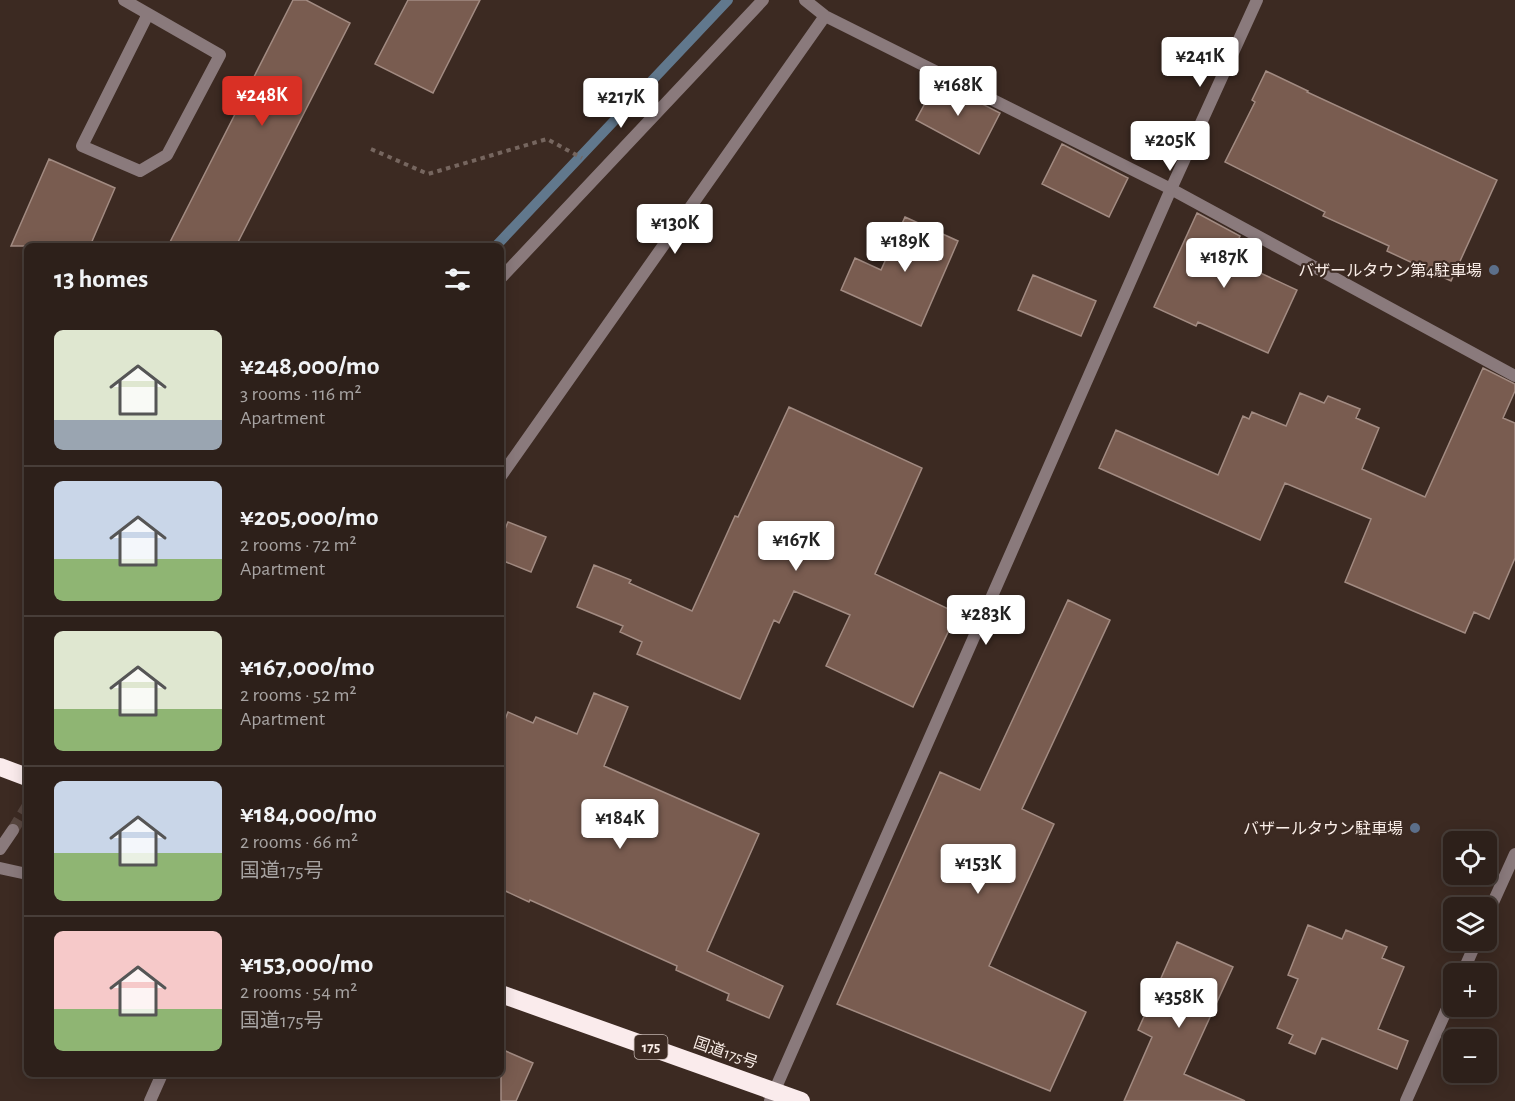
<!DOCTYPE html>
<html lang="en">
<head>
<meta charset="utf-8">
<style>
	:root { --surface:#2d201a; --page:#392d27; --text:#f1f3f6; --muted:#a7a3a2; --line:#483e39; --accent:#d93025 }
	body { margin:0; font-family:"Alegreya Sans","Noto Sans JP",sans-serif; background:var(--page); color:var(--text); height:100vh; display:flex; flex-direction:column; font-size:22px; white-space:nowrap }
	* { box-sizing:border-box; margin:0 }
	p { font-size:20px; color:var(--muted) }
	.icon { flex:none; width:33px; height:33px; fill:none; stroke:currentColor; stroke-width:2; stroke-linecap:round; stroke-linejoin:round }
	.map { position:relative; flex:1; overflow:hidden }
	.details { position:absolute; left:24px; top:243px; width:480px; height:834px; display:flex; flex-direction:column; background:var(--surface); border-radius:9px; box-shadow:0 3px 15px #0003,0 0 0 2px var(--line) }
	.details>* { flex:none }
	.tools { position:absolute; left:1443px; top:831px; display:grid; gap:12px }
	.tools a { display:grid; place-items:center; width:54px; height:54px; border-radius:9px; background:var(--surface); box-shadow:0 3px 15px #0003,0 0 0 2px var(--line); font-size:30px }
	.price { position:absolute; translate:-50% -51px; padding:0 14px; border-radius:6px; background:#fff; color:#222; font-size:20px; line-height:39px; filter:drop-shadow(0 2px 3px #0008) }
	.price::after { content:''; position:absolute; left:50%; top:36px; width:18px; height:14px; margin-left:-9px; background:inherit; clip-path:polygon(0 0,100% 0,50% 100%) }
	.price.on { background:var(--accent); color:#fff }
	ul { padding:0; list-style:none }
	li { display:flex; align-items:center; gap:18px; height:150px; padding:0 30px }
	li+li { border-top:2px solid var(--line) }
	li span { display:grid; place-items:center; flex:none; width:168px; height:120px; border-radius:9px; color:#555 }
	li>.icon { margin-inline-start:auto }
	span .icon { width:72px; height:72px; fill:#fffc; stroke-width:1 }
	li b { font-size:26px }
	h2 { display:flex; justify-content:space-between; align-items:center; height:72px; padding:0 30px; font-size:26px }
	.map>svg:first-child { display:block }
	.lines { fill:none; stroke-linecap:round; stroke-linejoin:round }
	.stream { stroke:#61788d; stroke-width:10 }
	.building { fill:#795c50; stroke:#a28b82; stroke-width:1.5 }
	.street-tunnel { stroke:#584740; stroke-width:12; stroke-dasharray:12 6; stroke-linecap:butt }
	.path { stroke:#76665f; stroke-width:4; stroke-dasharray:4.5 4.5; stroke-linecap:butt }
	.lane { stroke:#8a7a7c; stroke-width:12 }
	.street { stroke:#8a7a7c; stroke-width:12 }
	.highway { stroke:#faebec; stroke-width:18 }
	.service-dot { fill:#5c6f8a; stroke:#3c2a22; stroke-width:2 }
	.labels { text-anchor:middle; stroke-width:4.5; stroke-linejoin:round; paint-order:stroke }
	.shield { fill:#3c2a22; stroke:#c1b3ad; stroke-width:1.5 }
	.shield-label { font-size:15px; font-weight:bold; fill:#faeee8 }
	.poi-label { font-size:16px; fill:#faeee8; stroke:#3c2a22; text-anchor:end }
	.street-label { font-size:16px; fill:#faeee8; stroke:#3c2a22 }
</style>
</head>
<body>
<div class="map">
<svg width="1515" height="1101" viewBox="0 0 1515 1101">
	<rect width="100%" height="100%" fill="#3c2a22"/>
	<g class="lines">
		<path class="stream" d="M 496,246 L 728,0"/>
	</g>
	<path class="building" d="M 293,0 L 306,0 L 350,23 L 236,246 L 168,246 Z
		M 408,0 L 480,0 L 433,93 L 375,64 Z
		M 1266,71 L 1308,91 L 1307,92 L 1497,180 L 1451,281 L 1387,251 L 1389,246 L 1323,216 L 1325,212 L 1225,162 L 1255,102 L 1252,100 Z
		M 937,81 L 1000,113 L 979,154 L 916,120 Z
		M 1062,144 L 1128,178 L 1109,217 L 1042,184 Z
		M 49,159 L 115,188 L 90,246 L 11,246 Z
		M 1197,213 L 1240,236 L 1230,259 L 1297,290 L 1268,353 L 1198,322 L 1196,326 L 1154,307 Z
		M 905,217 L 958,241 L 921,326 L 841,290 L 855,258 L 881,270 Z
		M 1033,275 L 1096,301 L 1081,336 L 1018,310 Z
		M 1483,368 L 1515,384 L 1515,391 L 1503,418 L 1515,423 L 1515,558 L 1489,619 L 1474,612 L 1465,633 L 1345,582 L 1371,519 L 1285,483 L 1260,540 L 1099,468 L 1116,430 L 1218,475 L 1243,416 L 1249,419 L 1252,412 L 1286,426 L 1300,393 L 1324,403 L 1328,396 L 1360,409 L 1356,418 L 1379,428 L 1362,469 L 1425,497 Z
		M 789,407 L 922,468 L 875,574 L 957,613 L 913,707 L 826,666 L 850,615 L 794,591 L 779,623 L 774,620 L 740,699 L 637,654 L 642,642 L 620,632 L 623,626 L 577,607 L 594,565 L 631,580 L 629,583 L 692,611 L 735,516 L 738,517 Z
		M 508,522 L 546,537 L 531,572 L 501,560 L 501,539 Z
		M 1068,600 L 1110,620 L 1022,809 L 1054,824 L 989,966 L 1086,1012 L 1050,1091 L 837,1004 L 940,772 L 980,790 Z
		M 594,693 L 628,707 L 604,766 L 759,834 L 707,951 L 783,986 L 769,1018 L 727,1000 L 729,994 L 676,970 L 677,966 L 530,900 L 529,902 L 501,889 L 501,730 L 508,712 L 533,723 L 536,717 L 577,734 Z
		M 1308,925 L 1342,939 L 1346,930 L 1387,947 L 1382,958 L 1404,967 L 1378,1029 L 1408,1041 L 1397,1069 L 1322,1038 L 1315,1054 L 1289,1043 L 1293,1035 L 1277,1028 L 1298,979 L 1288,975 Z
		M 1177,942 L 1233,967 L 1184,1074 L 1245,1101 L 1124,1101 L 1152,1037 L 1138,1030 Z
		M 501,1049 L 533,1063 L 516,1101 L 501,1101 Z"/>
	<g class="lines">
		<path class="street-tunnel" d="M 13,830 L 27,807"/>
		<path class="path" d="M 371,149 L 428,174 L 547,139 L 582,158"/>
		<path class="lane" d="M 124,0 L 220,55 L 167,155 L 140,171 L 82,146 L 148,14"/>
		<path class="street" d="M 805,0 L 825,16 L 1171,189 L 1515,376
			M 501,278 L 763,0
			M 501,476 L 825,16
			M 0,849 L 13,830
			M 0,868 L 27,874
			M 1486,918 L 1515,854
			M 1462,974 L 1477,940
			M 150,1101 L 162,1074
			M 770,1101 L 1171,189 L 1257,0
			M 1406,1101 L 1454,993"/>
		<path class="highway" d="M 0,767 L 27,777
			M 501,994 L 801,1101"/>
	</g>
	<g class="service-dot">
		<circle cx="1494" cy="270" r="6"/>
		<circle cx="1415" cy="828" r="6"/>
	</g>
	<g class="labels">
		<rect class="shield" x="634.5" y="1035" width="33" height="24" rx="4.5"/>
		<g class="shield-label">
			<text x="651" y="1052">175</text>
		</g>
		<g class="poi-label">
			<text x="1482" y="276">バザールタウン第4駐車場</text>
			<text x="1403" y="834">バザールタウン駐車場</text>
		</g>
		<g class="street-label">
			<text transform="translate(726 1052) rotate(19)" y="6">国道175号</text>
		</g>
	</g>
</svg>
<div class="tools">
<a><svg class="icon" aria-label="locate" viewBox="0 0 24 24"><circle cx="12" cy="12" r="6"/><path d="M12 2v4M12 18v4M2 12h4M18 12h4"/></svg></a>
<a><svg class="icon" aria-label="layers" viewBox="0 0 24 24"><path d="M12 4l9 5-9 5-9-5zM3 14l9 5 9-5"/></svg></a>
<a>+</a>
<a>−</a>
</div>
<b class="price" style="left:1200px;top:88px">¥241K</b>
<b class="price" style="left:958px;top:117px">¥168K</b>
<b class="price on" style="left:262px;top:127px">¥248K</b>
<b class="price" style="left:621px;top:129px">¥217K</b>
<b class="price" style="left:1170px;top:172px">¥205K</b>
<b class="price" style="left:675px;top:255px">¥130K</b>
<b class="price" style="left:905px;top:273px">¥189K</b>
<b class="price" style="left:1224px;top:289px">¥187K</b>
<b class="price" style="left:796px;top:572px">¥167K</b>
<b class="price" style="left:986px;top:646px">¥283K</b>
<b class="price" style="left:620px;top:850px">¥184K</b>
<b class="price" style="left:978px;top:895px">¥153K</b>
<b class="price" style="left:1179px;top:1029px">¥358K</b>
<section class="details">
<h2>13 homes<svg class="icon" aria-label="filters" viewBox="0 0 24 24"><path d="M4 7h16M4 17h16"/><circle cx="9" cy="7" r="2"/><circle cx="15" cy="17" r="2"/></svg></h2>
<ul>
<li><span style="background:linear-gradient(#dfe7d0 75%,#9aa5b1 0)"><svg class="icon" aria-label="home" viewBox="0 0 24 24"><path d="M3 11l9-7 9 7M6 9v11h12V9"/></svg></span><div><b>¥248,000/mo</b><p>3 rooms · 116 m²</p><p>Apartment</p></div></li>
<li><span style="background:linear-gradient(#c9d6e8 65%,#8fb573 0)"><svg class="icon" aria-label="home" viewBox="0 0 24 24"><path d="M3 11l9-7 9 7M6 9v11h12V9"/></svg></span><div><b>¥205,000/mo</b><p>2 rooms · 72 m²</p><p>Apartment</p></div></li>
<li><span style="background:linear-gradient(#dfe7d0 65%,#8fb573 0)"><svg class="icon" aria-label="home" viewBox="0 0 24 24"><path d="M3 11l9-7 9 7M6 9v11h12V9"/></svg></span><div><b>¥167,000/mo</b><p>2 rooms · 52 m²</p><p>Apartment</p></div></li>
<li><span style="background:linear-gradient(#c9d6e8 60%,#8fb573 0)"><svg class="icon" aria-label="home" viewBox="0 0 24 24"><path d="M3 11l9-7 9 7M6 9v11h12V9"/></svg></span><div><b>¥184,000/mo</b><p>2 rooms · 66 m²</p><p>国道175号</p></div></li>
<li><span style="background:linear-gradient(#f6c9c9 65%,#8fb573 0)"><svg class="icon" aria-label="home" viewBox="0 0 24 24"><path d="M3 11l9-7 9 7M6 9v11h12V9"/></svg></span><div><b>¥153,000/mo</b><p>2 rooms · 54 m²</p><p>国道175号</p></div></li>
</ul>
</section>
</div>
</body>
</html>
